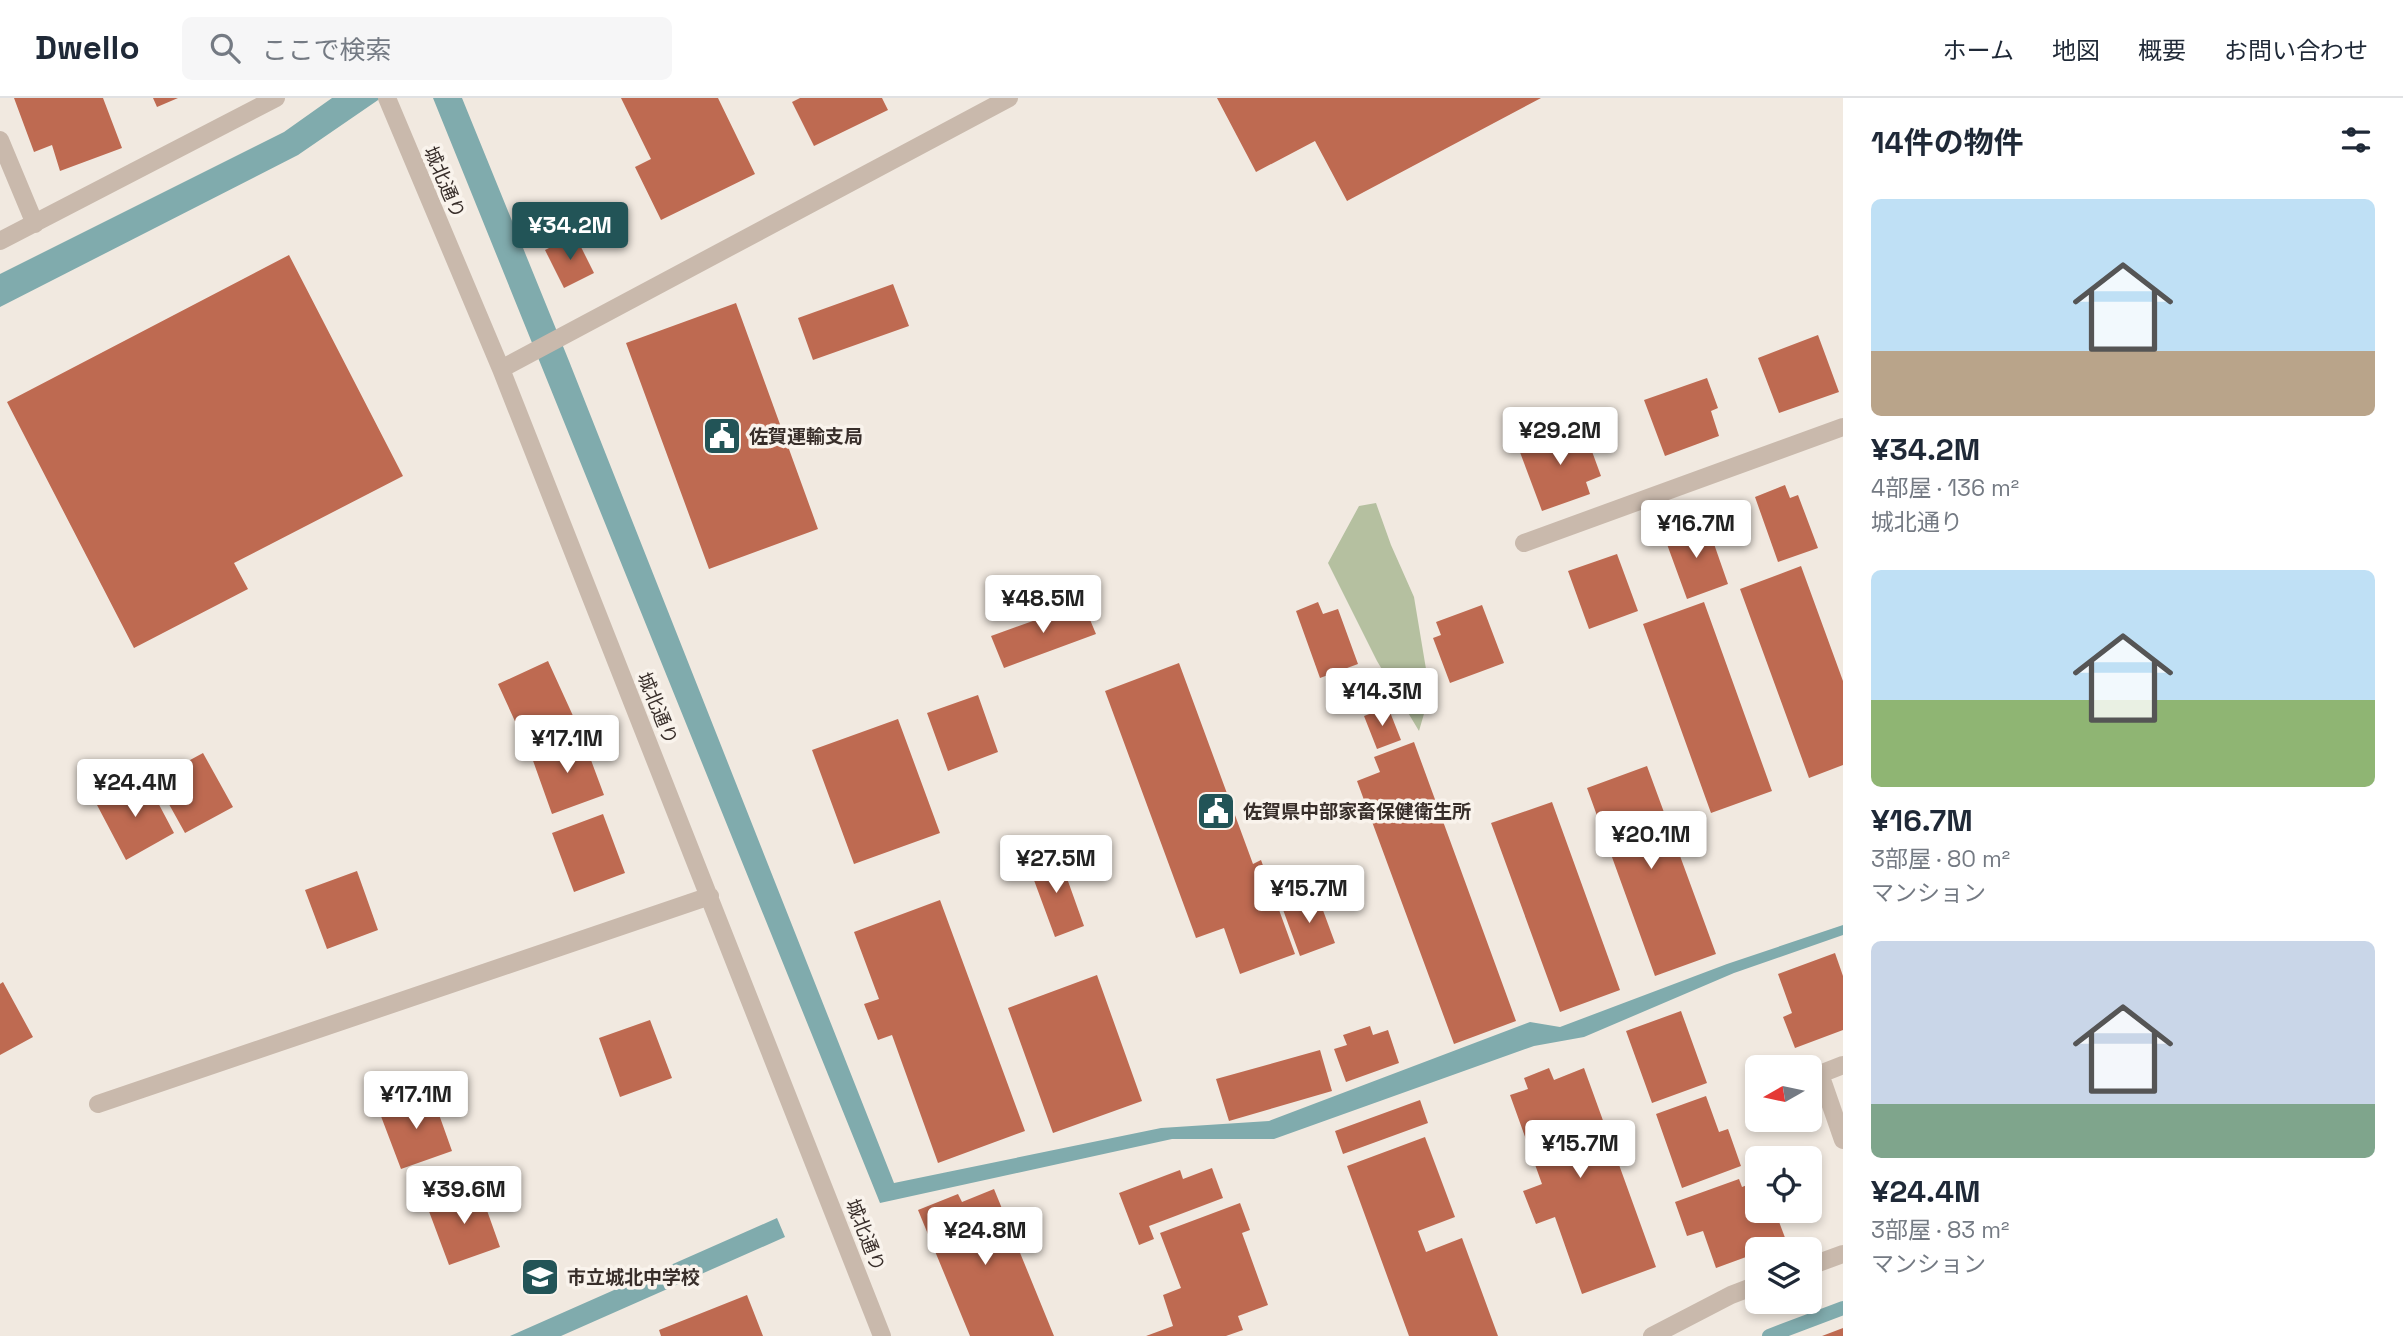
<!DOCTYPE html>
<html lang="ja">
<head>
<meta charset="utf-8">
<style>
	:root { --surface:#fff; --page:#f6f6f7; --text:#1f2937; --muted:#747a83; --line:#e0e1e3; --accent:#225457 }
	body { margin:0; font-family:"Space Grotesk","Noto Sans JP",sans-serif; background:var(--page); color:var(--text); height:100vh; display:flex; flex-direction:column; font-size:26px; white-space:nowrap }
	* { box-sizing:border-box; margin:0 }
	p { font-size:23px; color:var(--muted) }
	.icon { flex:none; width:38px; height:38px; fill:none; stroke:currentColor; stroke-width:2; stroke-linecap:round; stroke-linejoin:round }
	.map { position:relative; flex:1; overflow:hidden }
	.drawer { display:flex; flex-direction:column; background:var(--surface); width:560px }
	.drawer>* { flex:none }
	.needle { width:46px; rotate:261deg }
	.fabs { position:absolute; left:1745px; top:957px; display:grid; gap:14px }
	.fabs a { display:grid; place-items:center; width:77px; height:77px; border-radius:10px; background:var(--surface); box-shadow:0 4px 10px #0003; font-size:35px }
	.price { position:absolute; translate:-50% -60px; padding:0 16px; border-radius:7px; background:#fff; color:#222; font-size:23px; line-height:46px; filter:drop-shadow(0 2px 4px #0008) }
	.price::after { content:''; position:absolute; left:50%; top:42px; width:21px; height:16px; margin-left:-10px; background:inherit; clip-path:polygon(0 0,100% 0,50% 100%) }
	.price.on { background:var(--accent); color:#fff }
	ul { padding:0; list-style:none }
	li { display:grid; align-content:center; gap:14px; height:371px; padding:0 28px }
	li span { display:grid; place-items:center; height:217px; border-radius:10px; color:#555 }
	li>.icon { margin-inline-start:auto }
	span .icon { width:126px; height:126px; fill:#fffc; stroke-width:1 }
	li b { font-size:30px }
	h2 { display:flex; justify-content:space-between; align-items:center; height:84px; padding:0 28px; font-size:30px }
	header { display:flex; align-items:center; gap:42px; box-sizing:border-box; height:98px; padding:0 35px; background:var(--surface); border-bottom:2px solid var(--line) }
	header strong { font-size:33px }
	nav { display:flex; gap:38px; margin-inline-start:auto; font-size:24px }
	.search { width:490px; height:63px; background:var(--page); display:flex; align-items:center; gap:18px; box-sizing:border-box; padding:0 24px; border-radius:10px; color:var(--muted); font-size:26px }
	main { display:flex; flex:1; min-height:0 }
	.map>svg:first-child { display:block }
	.green { fill:#b5c0a0 }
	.water { fill:#80abad }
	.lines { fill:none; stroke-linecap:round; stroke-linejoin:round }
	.stream { stroke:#80abad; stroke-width:14 }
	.building { fill:#be6a51 }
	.minor { stroke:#c9b9ac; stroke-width:18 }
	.labels { text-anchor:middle; stroke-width:7; stroke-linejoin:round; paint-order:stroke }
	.street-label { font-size:19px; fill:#382e2a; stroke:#f9f3ec }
	.poi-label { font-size:19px; font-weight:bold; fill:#382e2a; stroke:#f9f3ec; text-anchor:start }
</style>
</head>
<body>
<header>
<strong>Dwello</strong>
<div class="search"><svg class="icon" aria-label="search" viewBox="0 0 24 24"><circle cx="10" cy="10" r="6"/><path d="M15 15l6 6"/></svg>ここで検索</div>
<nav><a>ホーム</a><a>地図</a><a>概要</a><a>お問い合わせ</a></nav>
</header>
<main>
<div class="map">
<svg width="1843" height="1238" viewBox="0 0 1843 1238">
	<rect width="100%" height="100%" fill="#f1e9e0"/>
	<path class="green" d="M 1376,405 L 1391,447 L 1414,499 L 1430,595 L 1419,633 L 1377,563 L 1328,465 L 1359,408 Z"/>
	<path class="water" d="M 332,0 L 381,0 L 298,57 L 0,209 L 0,176 L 284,34 Z
		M 433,0 L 462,0 L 569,263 L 894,1085 L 1161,1030 L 1269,1023 L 1530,924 L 1560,929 L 1727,866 L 1843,827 L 1843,837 L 1734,875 L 1584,939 L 1534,948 L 1274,1041 L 1172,1041 L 880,1105 Z
		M 777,1120 L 785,1139 L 561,1238 L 510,1238 Z"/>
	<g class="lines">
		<path class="stream" d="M 1769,1238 L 1843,1210"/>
	</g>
	<path class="building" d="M 14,0 L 103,0 L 122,50 L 60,73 L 52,47 L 34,54 Z
		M 153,0 L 178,0 L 157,9 Z
		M 621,0 L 718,0 L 755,76 L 661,122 L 635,69 L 651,61 Z
		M 800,0 L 882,0 L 888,12 L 814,48 L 792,4 Z
		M 1217,0 L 1541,0 L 1347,103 L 1315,43 L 1256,74 Z
		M 575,137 L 594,175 L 564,190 L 545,152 Z
		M 289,157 L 403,378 L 234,465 L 248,491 L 134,550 L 7,304 Z
		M 893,186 L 909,228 L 813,262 L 798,220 Z
		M 736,205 L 818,431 L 709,471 L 626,245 Z
		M 1818,237 L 1839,294 L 1779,315 L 1758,260 Z
		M 1707,280 L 1718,310 L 1711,313 L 1719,338 L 1665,358 L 1644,302 Z
		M 1582,326 L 1601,378 L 1586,384 L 1590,396 L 1542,413 L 1518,349 Z
		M 1785,387 L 1790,400 L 1798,397 L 1818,450 L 1778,464 L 1755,399 Z
		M 1706,423 L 1728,486 L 1687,501 L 1664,438 Z
		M 1617,456 L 1638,513 L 1589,531 L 1568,473 Z
		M 1801,468 L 1843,583 L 1843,667 L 1809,680 L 1740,491 Z
		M 1318,504 L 1323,516 L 1338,511 L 1358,566 L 1320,580 L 1296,513 Z
		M 1704,504 L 1772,693 L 1711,715 L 1643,526 Z
		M 1083,505 L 1096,536 L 1004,570 L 991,538 Z
		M 1482,507 L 1504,565 L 1450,585 L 1433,540 L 1441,537 L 1436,524 Z
		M 548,563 L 574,620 L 524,643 L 498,586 Z
		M 1179,565 L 1253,766 L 1261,762 L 1295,856 L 1240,876 L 1224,830 L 1196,840 L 1105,593 Z
		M 978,597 L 998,654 L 948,673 L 927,615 Z
		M 1388,609 L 1401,642 L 1377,651 L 1364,618 Z
		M 898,621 L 940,735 L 854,766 L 812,652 Z
		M 582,638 L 604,697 L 552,716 L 531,657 Z
		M 1414,644 L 1516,923 L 1454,946 L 1357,683 L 1380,674 L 1374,659 Z
		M 203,655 L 233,709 L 185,735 L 155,681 Z
		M 1647,668 L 1716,856 L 1655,878 L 1587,690 Z
		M 145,680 L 174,735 L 126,762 L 97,707 Z
		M 1552,704 L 1620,892 L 1560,914 L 1491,725 Z
		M 603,716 L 625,775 L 574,794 L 552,735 Z
		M 1058,755 L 1084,828 L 1055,839 L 1028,766 Z
		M 357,773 L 378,832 L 327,851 L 305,792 Z
		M 1317,796 L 1335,845 L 1300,858 L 1282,809 Z
		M 940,802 L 1025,1033 L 938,1065 L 892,937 L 878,942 L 864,906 L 879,901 L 854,834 Z
		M 1835,855 L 1843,878 L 1843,932 L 1795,950 L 1783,919 L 1792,915 L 1778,876 Z
		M 1097,877 L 1142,1003 L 1053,1035 L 1008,910 Z
		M 3,884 L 33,939 L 0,957 L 0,886 Z
		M 1681,913 L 1707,985 L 1652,1005 L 1626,933 Z
		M 650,922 L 672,980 L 620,999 L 599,940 Z
		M 1370,928 L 1373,937 L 1388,932 L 1399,965 L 1346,984 L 1334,951 L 1347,947 L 1343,937 Z
		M 1320,952 L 1332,993 L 1229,1023 L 1216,981 Z
		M 1549,970 L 1554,982 L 1584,970 L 1656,1169 L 1582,1196 L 1555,1119 L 1536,1126 L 1523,1093 L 1542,1086 L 1510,997 L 1528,991 L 1524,980 Z
		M 431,994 L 452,1053 L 401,1071 L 379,1013 Z
		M 1706,998 L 1719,1034 L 1728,1031 L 1741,1068 L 1682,1090 L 1656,1016 Z
		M 1420,1002 L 1428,1025 L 1343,1056 L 1335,1033 Z
		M 1425,1039 L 1455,1119 L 1418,1133 L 1426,1154 L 1462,1140 L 1498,1238 L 1409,1238 L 1347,1068 Z
		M 1212,1070 L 1223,1100 L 1149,1128 L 1154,1141 L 1139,1147 L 1119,1095 L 1180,1072 L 1183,1081 Z
		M 1739,1081 L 1742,1089 L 1757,1083 L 1757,1113 L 1775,1113 L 1787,1145 L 1768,1152 L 1757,1152 L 1757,1155 L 1716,1170 L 1703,1133 L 1687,1138 L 1675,1104 Z
		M 479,1090 L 500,1149 L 449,1167 L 427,1108 Z
		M 994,1091 L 1054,1238 L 970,1238 L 918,1112 L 958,1096 L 962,1104 Z
		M 1240,1105 L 1250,1132 L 1242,1135 L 1268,1207 L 1238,1218 L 1243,1232 L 1226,1238 L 1146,1238 L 1173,1228 L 1163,1197 L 1181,1190 L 1160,1135 Z
		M 747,1197 L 763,1238 L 661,1238 L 659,1232 Z
		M 1843,1230 L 1843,1238 L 1822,1238 Z"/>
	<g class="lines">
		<path class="minor" d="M 387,0 L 501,271 L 882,1238
			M 0,42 L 35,126
			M 0,143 L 276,0
			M 501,271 L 1009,0
			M 1524,445 L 1843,329
			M 1843,967 L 1820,976 L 1843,1042
			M 98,1006 L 710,798
			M 1810,1168 L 1843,1156
			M 1652,1238 L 1731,1197 L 1757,1187"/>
	</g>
	<defs>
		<symbol id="civic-square" viewBox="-11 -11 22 22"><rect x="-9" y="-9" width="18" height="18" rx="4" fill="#225457" stroke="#f9f3ec"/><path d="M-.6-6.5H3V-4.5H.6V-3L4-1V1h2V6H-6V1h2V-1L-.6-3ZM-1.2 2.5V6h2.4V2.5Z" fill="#fff"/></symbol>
		<symbol id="school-square" viewBox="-11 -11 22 22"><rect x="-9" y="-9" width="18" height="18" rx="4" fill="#225457" stroke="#f9f3ec"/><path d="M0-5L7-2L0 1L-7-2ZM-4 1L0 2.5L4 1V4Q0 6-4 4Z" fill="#fff"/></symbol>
	</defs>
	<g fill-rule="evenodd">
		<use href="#civic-square" x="700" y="316" width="44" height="44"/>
		<use href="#civic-square" x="1194" y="691" width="44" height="44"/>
		<use href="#school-square" x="518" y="1157" width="44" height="44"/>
	</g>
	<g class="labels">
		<g class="street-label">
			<text transform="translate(445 84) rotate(67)" y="7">城北通り</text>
			<text transform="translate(658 610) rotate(68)" y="7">城北通り</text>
			<text transform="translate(866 1137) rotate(69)" y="7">城北通り</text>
		</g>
		<g class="poi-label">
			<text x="749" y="345">佐賀運輸支局</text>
			<text x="1243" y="720">佐賀県中部家畜保健衛生所</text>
			<text x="567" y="1186">市立城北中学校</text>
		</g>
	</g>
</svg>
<div class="fabs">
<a><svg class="needle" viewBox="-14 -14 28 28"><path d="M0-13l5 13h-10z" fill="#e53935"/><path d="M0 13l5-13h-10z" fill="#747a83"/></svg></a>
<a><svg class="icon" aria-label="locate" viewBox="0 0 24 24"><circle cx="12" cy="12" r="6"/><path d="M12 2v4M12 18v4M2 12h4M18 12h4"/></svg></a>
<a><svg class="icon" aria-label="layers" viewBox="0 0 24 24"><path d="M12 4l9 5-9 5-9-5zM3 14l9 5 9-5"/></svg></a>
</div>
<b class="price on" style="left:570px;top:164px">¥34.2M</b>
<b class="price" style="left:1560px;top:369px">¥29.2M</b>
<b class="price" style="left:1696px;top:462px">¥16.7M</b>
<b class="price" style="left:1043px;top:537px">¥48.5M</b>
<b class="price" style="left:1382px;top:630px">¥14.3M</b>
<b class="price" style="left:567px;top:677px">¥17.1M</b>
<b class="price" style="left:135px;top:721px">¥24.4M</b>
<b class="price" style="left:1651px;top:773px">¥20.1M</b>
<b class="price" style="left:1056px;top:797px">¥27.5M</b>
<b class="price" style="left:1309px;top:827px">¥15.7M</b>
<b class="price" style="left:416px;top:1033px">¥17.1M</b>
<b class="price" style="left:1580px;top:1082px">¥15.7M</b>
<b class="price" style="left:464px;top:1128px">¥39.6M</b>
<b class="price" style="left:985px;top:1169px">¥24.8M</b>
</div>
<section class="drawer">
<h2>14件の物件<svg class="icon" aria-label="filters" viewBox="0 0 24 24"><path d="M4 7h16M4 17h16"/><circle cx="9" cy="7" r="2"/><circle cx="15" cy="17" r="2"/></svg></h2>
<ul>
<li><span style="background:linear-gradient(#bfe0f5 70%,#b9a48a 0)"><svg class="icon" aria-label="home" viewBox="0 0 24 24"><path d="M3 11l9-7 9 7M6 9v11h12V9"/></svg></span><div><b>¥34.2M</b><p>4部屋 · 136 m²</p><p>城北通り</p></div></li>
<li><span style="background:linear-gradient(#bfe0f5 60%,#8fb573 0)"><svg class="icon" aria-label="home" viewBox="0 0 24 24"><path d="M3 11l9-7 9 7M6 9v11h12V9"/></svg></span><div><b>¥16.7M</b><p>3部屋 · 80 m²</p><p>マンション</p></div></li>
<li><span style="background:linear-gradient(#c9d6e8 75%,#7fa58c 0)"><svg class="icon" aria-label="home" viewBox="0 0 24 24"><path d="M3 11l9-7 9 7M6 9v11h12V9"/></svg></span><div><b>¥24.4M</b><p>3部屋 · 83 m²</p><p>マンション</p></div></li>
</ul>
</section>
</main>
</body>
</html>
